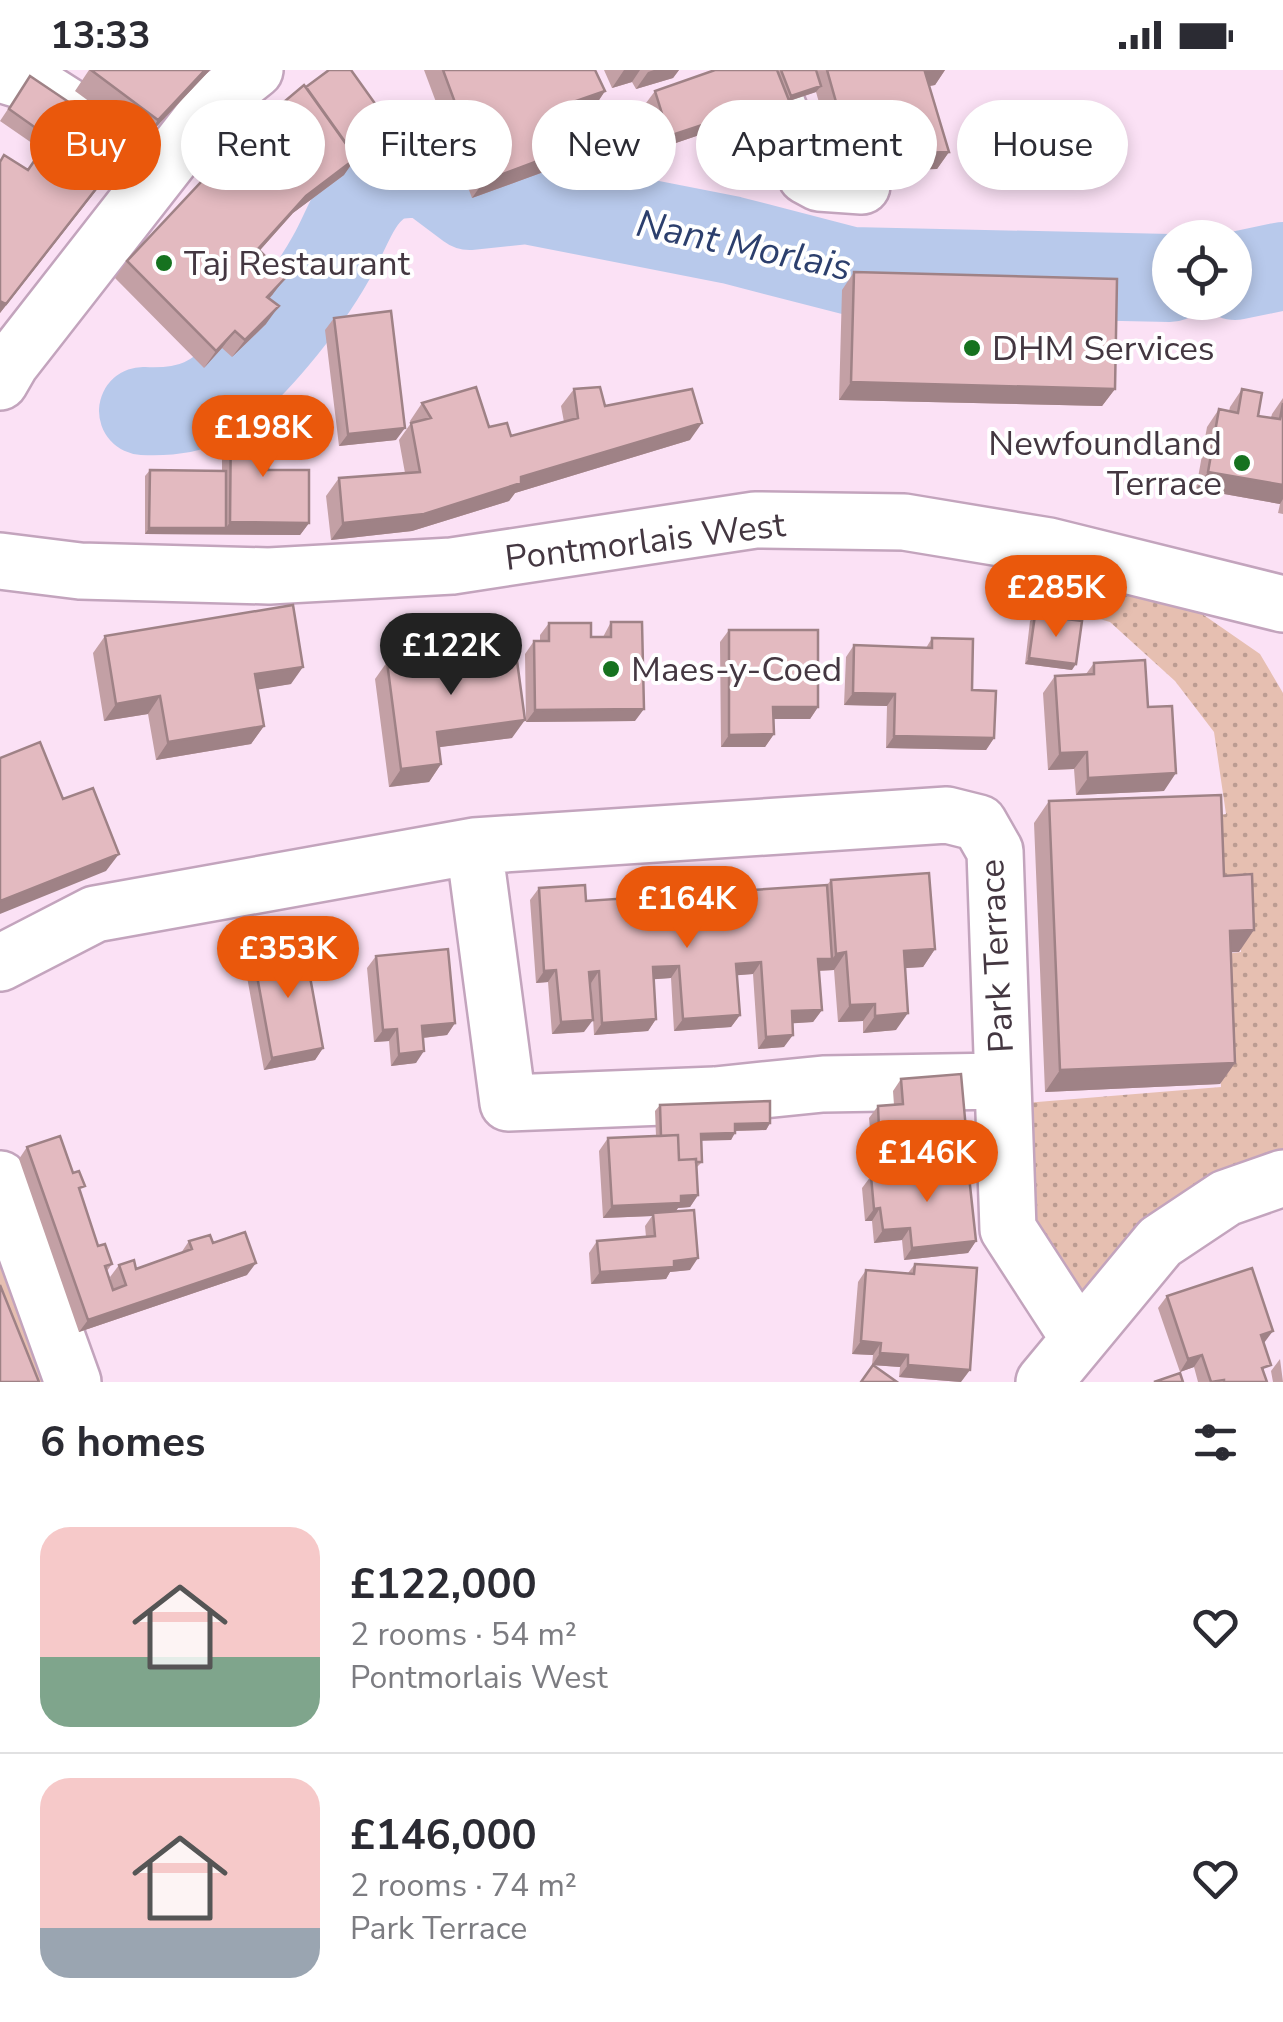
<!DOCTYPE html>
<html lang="en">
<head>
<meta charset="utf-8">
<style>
	:root { --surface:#fff; --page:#f7f7f7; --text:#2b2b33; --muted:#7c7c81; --line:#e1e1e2; --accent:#ea580c }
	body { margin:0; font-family:"Nunito Sans",sans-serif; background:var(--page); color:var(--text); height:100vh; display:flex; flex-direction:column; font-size:38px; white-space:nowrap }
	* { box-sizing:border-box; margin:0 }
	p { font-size:32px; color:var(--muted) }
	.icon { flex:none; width:55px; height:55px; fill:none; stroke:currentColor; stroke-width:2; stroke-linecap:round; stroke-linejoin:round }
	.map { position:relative; height:1312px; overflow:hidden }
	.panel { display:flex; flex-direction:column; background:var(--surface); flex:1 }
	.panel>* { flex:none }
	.banner { position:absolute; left:30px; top:30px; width:1225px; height:90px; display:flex; gap:20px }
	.buttons { position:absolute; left:1152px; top:150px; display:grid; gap:20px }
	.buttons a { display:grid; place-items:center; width:100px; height:100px; border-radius:50%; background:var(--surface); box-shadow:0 5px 15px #0003; font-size:50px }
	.price { position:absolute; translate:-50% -85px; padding:0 22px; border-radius:35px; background:var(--accent); color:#fff; font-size:32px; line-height:65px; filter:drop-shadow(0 2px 5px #0008) }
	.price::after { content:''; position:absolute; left:50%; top:60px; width:30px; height:22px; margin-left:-15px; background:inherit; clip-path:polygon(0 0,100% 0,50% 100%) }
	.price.selected { background:#222; color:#fff }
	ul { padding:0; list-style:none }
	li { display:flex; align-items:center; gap:30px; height:250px; padding:0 40px }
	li+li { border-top:2px solid var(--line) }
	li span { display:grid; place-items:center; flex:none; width:280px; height:200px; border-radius:30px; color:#555 }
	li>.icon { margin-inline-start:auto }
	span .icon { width:120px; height:120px; fill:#fffc; stroke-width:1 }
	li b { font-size:42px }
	h2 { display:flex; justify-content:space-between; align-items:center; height:120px; padding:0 40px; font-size:42px }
	.tag { padding:0 35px; border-radius:45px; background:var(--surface); box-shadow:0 5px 15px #0003; font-size:35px; line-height:90px }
	.tag.selected { background:var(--accent); color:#fff }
	.status { display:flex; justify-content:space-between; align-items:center; height:70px; padding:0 50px; background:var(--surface); direction:ltr }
	.status svg { height:28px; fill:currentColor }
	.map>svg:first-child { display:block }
	.grass { fill:url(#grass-dots) }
	.garden { fill:#e6bfb1 }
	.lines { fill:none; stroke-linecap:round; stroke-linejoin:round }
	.river { stroke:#b8c9eb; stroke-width:88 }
	.minor-casing { stroke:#c3a4bd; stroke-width:60 }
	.major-casing { stroke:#c3a4bd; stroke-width:60 }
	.minor { stroke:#fff; stroke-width:55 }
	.major { stroke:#fff; stroke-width:55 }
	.wall { fill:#c3a0a5 }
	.shaded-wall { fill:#9f8286 }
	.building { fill:#e3bac0; stroke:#9f8286; stroke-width:2.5 }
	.poi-dot { fill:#16721f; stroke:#fff; stroke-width:4 }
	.labels { text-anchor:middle; stroke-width:8; stroke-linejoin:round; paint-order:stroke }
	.poi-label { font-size:35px; fill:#443741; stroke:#fff; text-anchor:start }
	.street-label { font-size:35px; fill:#443741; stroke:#fff }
	.water-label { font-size:38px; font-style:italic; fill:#2c3f6d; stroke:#fff }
</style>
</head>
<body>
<div class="status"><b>13:33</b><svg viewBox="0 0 49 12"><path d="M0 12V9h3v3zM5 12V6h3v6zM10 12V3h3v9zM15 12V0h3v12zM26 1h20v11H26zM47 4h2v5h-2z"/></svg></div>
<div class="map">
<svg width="1283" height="1312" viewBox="0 0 1283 1312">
	<defs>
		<pattern id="grass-dots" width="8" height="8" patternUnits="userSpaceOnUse" patternTransform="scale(2.5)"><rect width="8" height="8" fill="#e6bfb1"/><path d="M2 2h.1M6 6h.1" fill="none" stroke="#bc9c92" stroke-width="1.8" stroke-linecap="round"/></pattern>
	</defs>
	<rect width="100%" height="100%" fill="#fbe1f5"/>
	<path class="grass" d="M 1073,515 L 1182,530 L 1260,584 L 1283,623 L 1283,1089 L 1083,1241 L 1021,1156 L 1025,1033 L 1221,1017 L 1218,885 L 1241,882 L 1239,825 L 1211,826 L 1209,747 L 1226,744 L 1214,662 L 1175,611 L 1110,552 L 1066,539 Z"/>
	<path class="garden" d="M 0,1151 L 83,1312 L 0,1312 Z"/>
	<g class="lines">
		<path class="river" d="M 1235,206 L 1283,196
			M 143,341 C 163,342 184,341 203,332 C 246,312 308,229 331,188 C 347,161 354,129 381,111 C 392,103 413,104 426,103 L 470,136 L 527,130 L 731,170 L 851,201 L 1170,208"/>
		<defs>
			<path id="minor" d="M 763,0 L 806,106 L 819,113 L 862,116
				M 0,4 L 33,14 L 88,49
				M 0,312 L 11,293 L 214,33 L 255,0
				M 474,776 L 508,1033 L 715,1025 L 823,1014 L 1002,1011 L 1003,1015
				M 0,893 L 95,844 L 474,776 L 947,745 L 979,753 L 995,781 L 1008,1159 L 1078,1267
				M 0,1109 L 73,1312
				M 1044,1312 L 1160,1172 L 1226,1128 L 1283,1108"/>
			<path id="major" d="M 0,491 L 80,501 L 269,506 L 452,496 L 755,450 L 904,452 L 1049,476 L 1283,534"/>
		</defs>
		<use href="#minor" class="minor-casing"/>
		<use href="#major" class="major-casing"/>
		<use href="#minor" class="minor"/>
		<use href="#major" class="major"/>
	</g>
	<path class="wall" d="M 89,0 L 210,0 L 143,71 L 75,21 Z
		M 424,0 L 595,0 L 605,21 L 593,39 L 581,43 L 591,71 L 579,89 L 472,128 Z
		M 604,0 L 679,0 L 673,8 L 636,19 L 632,12 L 612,18 Z
		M 715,0 L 945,0 L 935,15 L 929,16 L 949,82 L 937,99 L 839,102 L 816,22 L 789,31 L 798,88 L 737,109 L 720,58 L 661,78 L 646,33 L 655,21 Z
		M 30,6 L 123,86 L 0,243 L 0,91 L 28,100 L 42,80 L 0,51 Z
		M 306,17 L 386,49 L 377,62 L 351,80 L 344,105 L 293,143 L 260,180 L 273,224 L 269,229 L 266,254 L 232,287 L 222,278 L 204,298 L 115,208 L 127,191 Z
		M 854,202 L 1115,319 L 1102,336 L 839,330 L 842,220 Z
		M 334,248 L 396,370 L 339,376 L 325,260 Z
		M 574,319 L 605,336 L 690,370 L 515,423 L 509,431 L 412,461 L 331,470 L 326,426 L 339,408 L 405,403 L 399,370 L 411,353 L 410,351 L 422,333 L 511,366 L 564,352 L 561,336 Z
		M 1242,319 L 1258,346 L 1271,348 L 1272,344 L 1283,328 L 1283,444 L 1278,443 L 1280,434 L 1196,419 L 1207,357 L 1219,339 L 1229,341 L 1230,337 Z
		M 231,350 L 309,453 L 300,465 L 145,464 L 145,406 L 150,400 L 222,401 L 222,362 Z
		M 1035,545 L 1072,600 L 1025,594 L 1030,551 Z
		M 611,552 L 635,651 L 526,652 L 525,584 L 534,571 L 540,571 L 540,565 L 549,553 L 591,567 L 603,567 Z
		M 729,560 L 818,637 L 810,649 L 773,649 L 774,664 L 765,677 L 721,677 L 720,572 Z
		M 105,566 L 291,614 L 257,619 L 264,656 L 251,674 L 156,690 L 148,644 L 104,651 L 93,583 Z
		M 932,568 L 972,620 L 994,668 L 986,680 L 886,678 L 887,636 L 844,635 L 846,587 L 854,575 L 926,578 Z
		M 387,592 L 512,668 L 439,677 L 441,694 L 429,712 L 389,717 L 375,609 Z
		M 1094,593 L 1148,637 L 1164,721 L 1076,725 L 1074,699 L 1048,700 L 1043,623 L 1055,606 L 1086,604 Z
		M 1049,731 L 1224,806 L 1239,882 L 1230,882 L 1235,993 L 1220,1014 L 1045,1022 L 1034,753 Z
		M 831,810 L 935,879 L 923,897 L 905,898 L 896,960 L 863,963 L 863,951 L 838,952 L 834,900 L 819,901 L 822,940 L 813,952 L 792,953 L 784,977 L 758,979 L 753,904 L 737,905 L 740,945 L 731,957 L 674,961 L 671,908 L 654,909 L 656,949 L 648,961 L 594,965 L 591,913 L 584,962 L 552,964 L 548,912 L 536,913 L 530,830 L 539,818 L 586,831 L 827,815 Z
		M 253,884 L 323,978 L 315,990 L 264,1000 L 245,896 Z
		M 376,886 L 455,953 L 447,965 L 423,968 L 416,993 L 391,996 L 389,971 L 374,972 L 367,898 Z
		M 901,1009 L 969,1093 L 966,1097 L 976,1171 L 968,1183 L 904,1190 L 902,1170 L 874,1173 L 872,1151 L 865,1151 L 862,1118 L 871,1106 L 898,1104 L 895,1070 L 871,1071 L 869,1048 L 878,1036 L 894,1035 L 893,1021 Z
		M 660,1035 L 770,1053 L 766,1060 L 735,1061 L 731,1070 L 701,1070 L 702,1092 L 696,1098 L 698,1125 L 690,1137 L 678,1138 L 675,1142 L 690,1200 L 670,1202 L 666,1209 L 591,1214 L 589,1183 L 597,1171 L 646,1167 L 645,1156 L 652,1146 L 603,1148 L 599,1081 L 608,1068 L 656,1066 L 655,1041 Z
		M 27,1077 L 80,1123 L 98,1176 L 112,1194 L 107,1201 L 113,1220 L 110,1207 L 119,1195 L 136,1199 L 181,1183 L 189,1171 L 213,1173 L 247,1205 L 79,1262 L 19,1089 Z
		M 915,1194 L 961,1312 L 899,1307 L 900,1297 L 872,1295 L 873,1285 L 852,1284 L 858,1212 L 866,1200 L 908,1203 Z
		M 1167,1226 L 1264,1273 L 1264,1304 L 1267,1312 L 1198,1312 L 1194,1297 L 1180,1302 L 1158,1238 Z
		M 1280,1289 L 1283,1312 L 1273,1312 L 1271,1301 Z"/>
	<path class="shaded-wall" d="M 205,0 L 210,0 L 143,71 L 158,50 Z
		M 624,0 L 640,0 L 632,12 L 612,18 Z
		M 654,0 L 679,0 L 673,8 L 636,19 L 648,2 Z
		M 934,0 L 945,0 L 935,15 L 913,19 L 925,2 Z
		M 821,16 L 816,22 L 786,32 L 791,26 Z
		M 605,21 L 593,39 L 564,48 L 576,31 Z
		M 729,46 L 720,58 L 661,78 L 669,66 Z
		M 386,49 L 377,62 L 335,92 L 343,79 Z
		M 591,71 L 579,89 L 472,128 L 484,111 Z
		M 131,74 L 123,86 L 0,243 L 0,231 Z
		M 807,76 L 798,88 L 737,109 L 746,96 Z
		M 949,82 L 937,99 L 839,102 L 851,85 Z
		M 356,88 L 344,105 L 293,143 L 246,196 L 258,179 L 306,126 Z
		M 286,207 L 273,224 L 255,244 L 267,227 Z
		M 279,236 L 266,254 L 232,287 L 245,270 Z
		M 235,261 L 222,278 L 204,298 L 216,281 Z
		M 851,312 L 1115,319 L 1102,336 L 839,330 Z
		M 702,353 L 690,370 L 515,423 L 509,431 L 412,461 L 331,470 L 343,453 L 521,407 Z
		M 405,358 L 396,370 L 339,376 L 348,364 Z
		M 1208,402 L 1283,415 L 1283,429 L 1280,434 L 1196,419 Z
		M 230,452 L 309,453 L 300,465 L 145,464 L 149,458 L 226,458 Z
		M 1029,588 L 1076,594 L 1072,600 L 1025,594 Z
		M 303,597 L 291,614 L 243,622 L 255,604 Z
		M 853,623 L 895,624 L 887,636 L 844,635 Z
		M 160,626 L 148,644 L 104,651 L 116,634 Z
		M 773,637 L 818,637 L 810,649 L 764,649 Z
		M 644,639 L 635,651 L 526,652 L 535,640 Z
		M 525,650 L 512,668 L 425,679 L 437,662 Z
		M 264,656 L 251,674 L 156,690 L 168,672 Z
		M 774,664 L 765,677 L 721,677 L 729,665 Z
		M 894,666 L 994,668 L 986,680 L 886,678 Z
		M 1087,682 L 1074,699 L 1048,700 L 1060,683 Z
		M 441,694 L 429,712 L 389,717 L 401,699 Z
		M 1176,703 L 1164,721 L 1076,725 L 1088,708 Z
		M 119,784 L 106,801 L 0,844 L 0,831 Z
		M 1254,860 L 1239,882 L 1214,883 L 1230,861 Z
		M 935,879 L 923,897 L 892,899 L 904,881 Z
		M 846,882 L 834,900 L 810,901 L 818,889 L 832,889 L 836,884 Z
		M 761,892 L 753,904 L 728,906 L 736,894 Z
		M 679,896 L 671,908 L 644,910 L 653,897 Z
		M 556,900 L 548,912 L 536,913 L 544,901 Z
		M 599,901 L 591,913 L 580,914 L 589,902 Z
		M 875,934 L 863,951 L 838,952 L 850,935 Z
		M 822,940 L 813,952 L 783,954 L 792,941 Z
		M 908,943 L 896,960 L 863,963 L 875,946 Z
		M 740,945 L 731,957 L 674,961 L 683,949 Z
		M 656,949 L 648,961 L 594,965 L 602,953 Z
		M 593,950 L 584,962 L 552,964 L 561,952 Z
		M 455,953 L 447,965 L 413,969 L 422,956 Z
		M 397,959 L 389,971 L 374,972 L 383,960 Z
		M 793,965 L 784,977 L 758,979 L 766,967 Z
		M 323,978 L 315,990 L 264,1000 L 272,988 Z
		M 424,981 L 416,993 L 391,996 L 399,984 Z
		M 1235,993 L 1220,1014 L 1045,1022 L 1060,1000 Z
		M 770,1053 L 766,1060 L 730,1061 L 735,1054 Z
		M 904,1057 L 895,1070 L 871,1071 L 879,1059 Z
		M 735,1063 L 731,1070 L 696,1071 L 701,1064 Z
		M 969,1093 L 960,1105 L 899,1110 L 907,1098 Z
		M 698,1125 L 690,1137 L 678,1138 L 673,1145 L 653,1143 L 652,1146 L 603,1148 L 612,1136 L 681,1126 Z
		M 880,1138 L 872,1151 L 865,1151 L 874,1139 Z
		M 910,1158 L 902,1170 L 874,1173 L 883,1160 Z
		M 976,1171 L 968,1183 L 904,1190 L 912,1178 Z
		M 698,1188 L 690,1200 L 670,1202 L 666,1209 L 591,1214 L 600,1202 Z
		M 256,1193 L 247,1205 L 79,1262 L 88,1250 Z
		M 1273,1261 L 1264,1273 L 1252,1277 L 1261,1265 Z
		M 861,1271 L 881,1273 L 873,1285 L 852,1284 Z
		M 880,1283 L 908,1285 L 900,1297 L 872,1295 Z
		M 1202,1285 L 1194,1297 L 1180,1302 L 1188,1289 Z
		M 908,1295 L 970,1300 L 961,1312 L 899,1307 Z"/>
	<path class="building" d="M 91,0 L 205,0 L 158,50 Z
		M 329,0 L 351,0 L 386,49 L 348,76 L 306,17 Z
		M 443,0 L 595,0 L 605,21 L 576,31 L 591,71 L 484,111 Z
		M 715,0 L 777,0 L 807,76 L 746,96 L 729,46 L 669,66 L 655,21 Z
		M 781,0 L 816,0 L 821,16 L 791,26 Z
		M 827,0 L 934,0 L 925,2 L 949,82 L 851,85 Z
		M 30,6 L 131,74 L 6,234 L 0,231 L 0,92 L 4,85 L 28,100 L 50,68 L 9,39 Z
		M 304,15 L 356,88 L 306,126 L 258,179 L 286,207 L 267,227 L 279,236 L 245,270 L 235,261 L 216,281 L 127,191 L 246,64 Z
		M 854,202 L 1117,209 L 1115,319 L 851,312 Z
		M 391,241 L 405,358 L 348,364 L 334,248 Z
		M 476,317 L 489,357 L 507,353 L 511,366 L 578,348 L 574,319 L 600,317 L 605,336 L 692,319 L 702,353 L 521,407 L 521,413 L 424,444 L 343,453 L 339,408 L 420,402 L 411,353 L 431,348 L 422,333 Z
		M 1242,319 L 1262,323 L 1258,346 L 1280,349 L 1283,333 L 1283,415 L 1208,402 L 1219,339 L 1238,343 Z
		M 231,350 L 268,350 L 268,400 L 309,400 L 309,453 L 230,452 Z
		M 150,400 L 226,401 L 226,458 L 149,458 Z
		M 293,535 L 303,597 L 255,604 L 264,656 L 168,672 L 160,626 L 116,634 L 105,566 Z
		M 1035,545 L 1082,551 L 1076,594 L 1029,588 Z
		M 611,552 L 642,552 L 644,639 L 535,640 L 534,571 L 549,571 L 549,553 L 591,553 L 591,567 L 611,567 Z
		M 729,560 L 818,560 L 818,637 L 773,637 L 774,664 L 729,665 Z
		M 932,568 L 973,569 L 972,620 L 996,621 L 994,668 L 894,666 L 895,624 L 853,623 L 854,575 L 932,578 Z
		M 515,576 L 525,650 L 437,662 L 441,694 L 401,699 L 387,592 Z
		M 1145,590 L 1148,637 L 1172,636 L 1176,703 L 1088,708 L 1087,682 L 1060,683 L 1055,606 L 1094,604 L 1094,593 Z
		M 40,672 L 63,729 L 93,718 L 119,784 L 0,831 L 0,688 Z
		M 1221,725 L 1224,806 L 1252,804 L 1254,860 L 1230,861 L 1235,993 L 1060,1000 L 1049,731 Z
		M 929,803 L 935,879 L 904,881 L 908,943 L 875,946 L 875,934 L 850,935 L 846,882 L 836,884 L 831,810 Z
		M 585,815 L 586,831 L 827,815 L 832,889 L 818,889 L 822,940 L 792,941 L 793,965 L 766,967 L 761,892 L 736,894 L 740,945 L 683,949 L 679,896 L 653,897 L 656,949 L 602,953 L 599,901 L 589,902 L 593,950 L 561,952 L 556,900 L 544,901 L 539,818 Z
		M 304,874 L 323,978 L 272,988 L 253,884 Z
		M 448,879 L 455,953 L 422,956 L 424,981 L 399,984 L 397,959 L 383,960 L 376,886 Z
		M 961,1004 L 969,1093 L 907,1098 L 904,1057 L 879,1059 L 878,1036 L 903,1034 L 901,1009 Z
		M 770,1031 L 770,1053 L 735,1054 L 735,1063 L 701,1064 L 702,1092 L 696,1092 L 696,1089 L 679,1090 L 678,1065 L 661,1066 L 660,1035 Z
		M 678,1065 L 679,1090 L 696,1089 L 698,1125 L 681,1126 L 681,1133 L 612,1136 L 608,1068 Z
		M 60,1066 L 73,1103 L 79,1101 L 85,1116 L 79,1118 L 98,1176 L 105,1174 L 112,1194 L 105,1196 L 113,1220 L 126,1215 L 119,1195 L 134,1190 L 136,1199 L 192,1179 L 189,1171 L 210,1165 L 213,1173 L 245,1162 L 256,1193 L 88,1250 L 27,1077 Z
		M 968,1097 L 976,1171 L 912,1178 L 910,1158 L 883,1160 L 880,1138 L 874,1139 L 871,1106 Z
		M 694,1140 L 698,1188 L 674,1191 L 674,1197 L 600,1202 L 597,1171 L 655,1166 L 653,1143 Z
		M 915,1194 L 977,1198 L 970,1300 L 908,1295 L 908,1285 L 880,1283 L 881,1273 L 861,1271 L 866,1200 L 914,1204 Z
		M 1252,1198 L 1273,1261 L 1261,1265 L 1271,1295 L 1262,1298 L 1267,1312 L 1224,1312 L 1224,1310 L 1211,1312 L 1202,1285 L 1188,1289 L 1167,1226 Z
		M 0,1215 L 39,1312 L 0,1312 Z
		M 873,1295 L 897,1312 L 861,1312 Z
		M 1180,1303 L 1183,1312 L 1154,1312 Z"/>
	<g class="poi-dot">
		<circle cx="164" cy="193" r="10"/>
		<circle cx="972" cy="278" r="10"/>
		<circle cx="1242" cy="393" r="10"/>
		<circle cx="611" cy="599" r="10"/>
	</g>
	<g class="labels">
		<g class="poi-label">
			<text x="184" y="205">Taj Restaurant</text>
			<text x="992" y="290">DHM Services</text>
			<text x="1222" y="385" text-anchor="end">Newfoundland<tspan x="1222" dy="40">Terrace</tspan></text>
			<text x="631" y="611">Maes-y-Coed</text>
		</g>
		<g class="street-label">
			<text transform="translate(645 471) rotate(-7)" y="12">Pontmorlais West</text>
			<text transform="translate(996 886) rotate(-93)" y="12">Park Terrace</text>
		</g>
		<g class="water-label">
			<text transform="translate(744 175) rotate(12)" y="13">Nant Morlais</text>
		</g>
	</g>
</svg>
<div class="buttons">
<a><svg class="icon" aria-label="locate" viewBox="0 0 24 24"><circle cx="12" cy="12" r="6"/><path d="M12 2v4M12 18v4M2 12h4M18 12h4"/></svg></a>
</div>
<b class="price" style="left:263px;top:410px">£198K</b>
<b class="price" style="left:1056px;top:570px">£285K</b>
<b class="price selected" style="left:451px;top:628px">£122K</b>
<b class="price" style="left:687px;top:881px">£164K</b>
<b class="price" style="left:288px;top:931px">£353K</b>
<b class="price" style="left:927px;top:1135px">£146K</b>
<div class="banner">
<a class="tag selected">Buy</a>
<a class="tag">Rent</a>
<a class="tag">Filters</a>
<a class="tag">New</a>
<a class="tag">Apartment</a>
<a class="tag">House</a>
</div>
</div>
<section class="panel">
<h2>6 homes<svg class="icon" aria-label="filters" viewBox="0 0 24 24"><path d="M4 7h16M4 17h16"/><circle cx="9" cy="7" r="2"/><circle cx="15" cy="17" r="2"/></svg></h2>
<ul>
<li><span style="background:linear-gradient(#f6c9c9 65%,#7fa58c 0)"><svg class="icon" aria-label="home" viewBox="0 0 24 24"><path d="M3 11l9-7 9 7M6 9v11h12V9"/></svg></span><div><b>£122,000</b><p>2 rooms · 54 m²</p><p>Pontmorlais West</p></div><svg class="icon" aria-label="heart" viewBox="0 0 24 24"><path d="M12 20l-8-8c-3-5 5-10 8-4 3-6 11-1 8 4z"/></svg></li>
<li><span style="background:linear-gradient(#f6c9c9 75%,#9aa5b1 0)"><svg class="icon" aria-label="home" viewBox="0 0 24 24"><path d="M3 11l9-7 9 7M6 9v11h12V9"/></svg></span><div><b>£146,000</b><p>2 rooms · 74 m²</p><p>Park Terrace</p></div><svg class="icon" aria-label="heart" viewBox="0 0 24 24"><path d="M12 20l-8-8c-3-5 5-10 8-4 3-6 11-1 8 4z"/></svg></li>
</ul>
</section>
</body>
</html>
